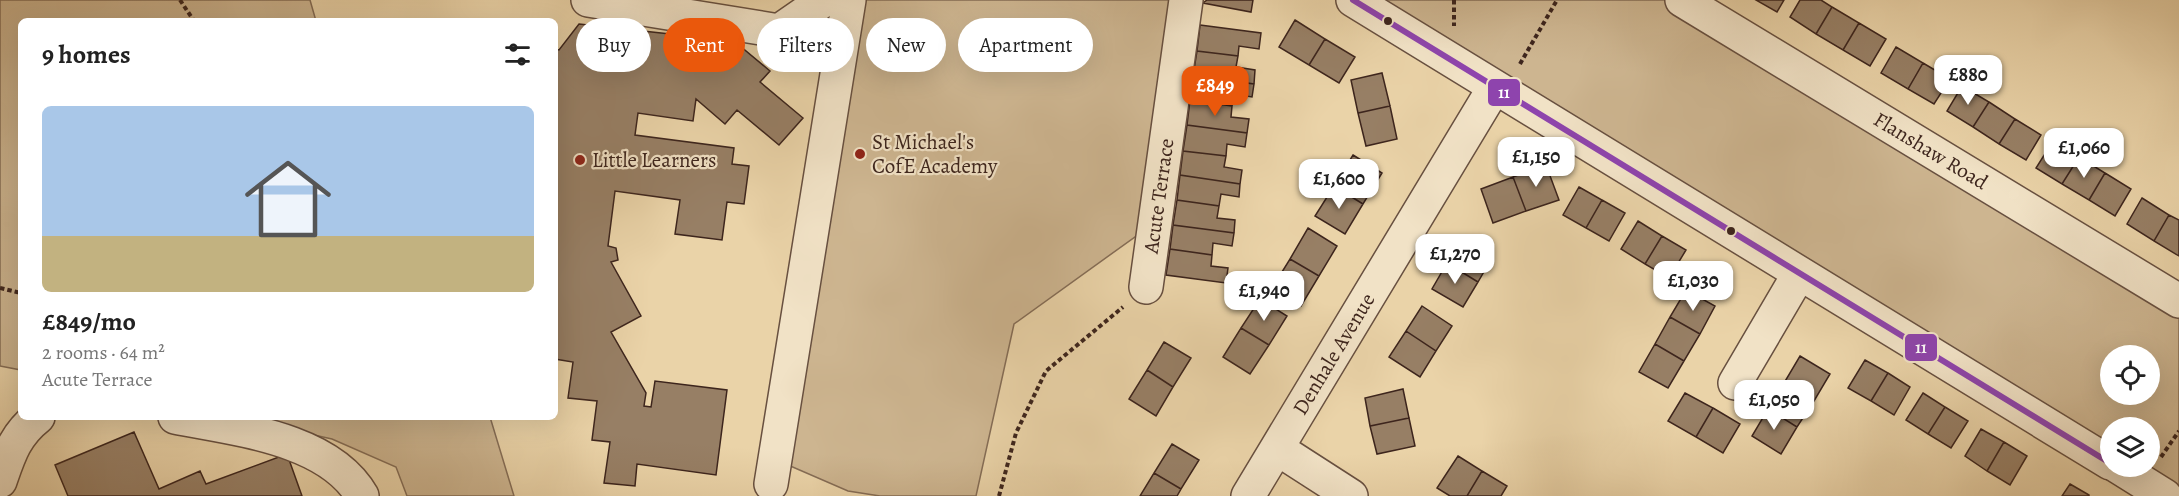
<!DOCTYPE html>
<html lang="en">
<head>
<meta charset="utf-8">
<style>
	:root { --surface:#fff; --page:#f6f6f6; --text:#222; --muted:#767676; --accent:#ea580c }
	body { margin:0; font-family:Alegreya,serif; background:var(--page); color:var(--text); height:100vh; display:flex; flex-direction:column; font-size:22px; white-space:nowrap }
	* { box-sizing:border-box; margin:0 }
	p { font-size:20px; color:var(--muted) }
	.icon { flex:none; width:33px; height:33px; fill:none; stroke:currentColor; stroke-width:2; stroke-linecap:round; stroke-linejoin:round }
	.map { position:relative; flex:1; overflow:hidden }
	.details { position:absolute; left:18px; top:18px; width:540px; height:402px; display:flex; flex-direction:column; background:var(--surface); border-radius:9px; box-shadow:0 6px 24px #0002 }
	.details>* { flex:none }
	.guide { position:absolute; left:576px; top:18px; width:570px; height:54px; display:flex; gap:12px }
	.buttons { position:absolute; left:2100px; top:345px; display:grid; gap:12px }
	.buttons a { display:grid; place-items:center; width:60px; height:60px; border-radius:50%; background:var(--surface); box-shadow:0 6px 24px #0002; font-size:30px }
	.price { position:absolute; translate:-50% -51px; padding:0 14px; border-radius:12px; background:#fff; color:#222; font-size:20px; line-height:39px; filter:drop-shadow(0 2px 3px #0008) }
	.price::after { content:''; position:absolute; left:50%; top:36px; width:18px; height:14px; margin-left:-9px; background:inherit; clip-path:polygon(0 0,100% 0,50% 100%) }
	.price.current { background:var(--accent); color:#fff }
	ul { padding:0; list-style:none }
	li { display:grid; align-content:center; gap:12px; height:318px; padding:0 24px }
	li span { display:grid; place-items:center; height:186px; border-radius:9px; color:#555 }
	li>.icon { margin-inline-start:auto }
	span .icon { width:108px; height:108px; fill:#fffc; stroke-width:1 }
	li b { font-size:26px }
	h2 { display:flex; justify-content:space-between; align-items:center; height:72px; padding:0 24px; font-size:26px }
	.chip { padding:0 21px; border-radius:27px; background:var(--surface); box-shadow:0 6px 24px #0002; font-size:21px; line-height:54px }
	.chip.current { background:var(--accent); color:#fff }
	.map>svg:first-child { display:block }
	.green { fill:#cdb590; stroke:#856d56; stroke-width:1.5; fill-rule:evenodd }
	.building { fill:#977f65; stroke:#3d251d; stroke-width:1.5 }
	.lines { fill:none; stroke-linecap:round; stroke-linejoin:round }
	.minor-casing { stroke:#685040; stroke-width:36 }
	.path { stroke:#3d251d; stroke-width:4; stroke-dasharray:4.5 3; stroke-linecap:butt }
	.minor { stroke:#f1e2c6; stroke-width:33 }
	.bus-1-casing { stroke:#f1e2c6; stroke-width:10 }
	.bus-1 { stroke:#8e44ad; stroke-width:6 }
	.bus-dot { fill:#3d251d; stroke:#f1e2c6; stroke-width:2 }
	.poi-dot { fill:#8f2418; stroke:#f1e2c6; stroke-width:2 }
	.labels { text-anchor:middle; stroke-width:4.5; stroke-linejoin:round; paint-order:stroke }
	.poi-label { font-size:21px; fill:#3d251d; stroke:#f1e2c6; text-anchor:start }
	.street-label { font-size:21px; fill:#3d251d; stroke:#f1e2c6 }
	.line-badge { stroke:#f1e2c6; stroke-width:2 }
	.badge-label { font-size:16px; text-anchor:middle; font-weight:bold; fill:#fff }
</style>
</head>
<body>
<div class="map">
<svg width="2179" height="496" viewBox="0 0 2179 496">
	<rect width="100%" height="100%" fill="#ead3a8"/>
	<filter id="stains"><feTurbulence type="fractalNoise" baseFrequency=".00333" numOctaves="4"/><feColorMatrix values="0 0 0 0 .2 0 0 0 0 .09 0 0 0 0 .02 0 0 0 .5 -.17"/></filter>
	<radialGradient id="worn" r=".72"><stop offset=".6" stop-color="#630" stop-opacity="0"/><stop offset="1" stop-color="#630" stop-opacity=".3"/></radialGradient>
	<path class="green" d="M 0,0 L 310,0 L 316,21 L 21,21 L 21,370 L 0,366 Z
		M 858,0 L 1174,0 L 1139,234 L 1014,324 L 976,496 L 880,496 L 848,491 L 788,465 Z
		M 1353,0 L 1682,0 L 2179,301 L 2179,496 L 2117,467 L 2150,466 L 2150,428 L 2110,428 L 2110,463 ZM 2110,356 L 2150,356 L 2150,394 L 2110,394 Z
		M 232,417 L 490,417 L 514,496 L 407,496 L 396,467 L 332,439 Z"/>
	<path class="building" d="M 1207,0 L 1253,0 L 1251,12 L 1203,3 Z
		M 1756,0 L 1784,0 L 1777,12 Z
		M 1800,0 L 1821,0 L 1832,7 L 1816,34 L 1790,17 Z
		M 1832,7 L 1859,23 L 1843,50 L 1816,34 Z
		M 1295,20 L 1325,39 L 1309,65 L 1279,47 Z
		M 1859,23 L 1886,39 L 1870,66 L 1843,50 Z
		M 579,24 L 734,41 L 770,71 L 760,82 L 803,118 L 779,145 L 737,110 L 725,124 L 696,99 L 693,121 L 638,113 L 635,135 L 734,148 L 732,164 L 749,166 L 744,204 L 727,202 L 722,240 L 675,234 L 680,200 L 615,191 L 608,246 L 616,248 L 618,260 L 611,262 L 641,316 L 611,332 L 646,393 L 644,406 L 651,407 L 655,381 L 727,390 L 716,475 L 637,464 L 635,486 L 604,483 L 610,442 L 592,440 L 597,401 L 568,398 L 573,362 L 555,359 L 555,49 L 559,50 Z
		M 1200,25 L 1261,33 L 1259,49 L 1239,46 L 1238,56 L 1197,51 Z
		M 1325,39 L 1355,57 L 1339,83 L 1309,65 Z
		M 1896,47 L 1923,63 L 1908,89 L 1881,73 Z
		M 1197,51 L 1238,56 L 1236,67 L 1255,70 L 1254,84 L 1193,76 Z
		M 1923,63 L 1950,79 L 1934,104 L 1908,89 Z
		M 1382,73 L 1390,106 L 1358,113 L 1351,80 Z
		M 1193,76 L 1254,84 L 1252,97 L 1234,94 L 1232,106 L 1190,100 Z
		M 1962,86 L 1989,102 L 1973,127 L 1947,111 Z
		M 1190,100 L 1232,106 L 1231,117 L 1249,119 L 1247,133 L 1187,125 Z
		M 1989,102 L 2015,119 L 1999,144 L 1973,127 Z
		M 1390,106 L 1397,139 L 1366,146 L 1358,113 Z
		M 2015,119 L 2041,135 L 2026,160 L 1999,144 Z
		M 1187,125 L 1247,133 L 1245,147 L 1227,144 L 1226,156 L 1183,151 Z
		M 2053,141 L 2079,157 L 2062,184 L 2036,168 Z
		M 1183,151 L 1226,156 L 1224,167 L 1242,170 L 1240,184 L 1180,175 Z
		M 1353,155 L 1382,173 L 1363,204 L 1334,186 Z
		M 2079,157 L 2105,173 L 2089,200 L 2062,184 Z
		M 1546,165 L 1559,200 L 1526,211 L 1513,177 Z
		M 2105,173 L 2131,189 L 2115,216 L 2089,200 Z
		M 1180,175 L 1240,184 L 1239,197 L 1221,194 L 1219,206 L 1177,200 Z
		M 1513,177 L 1526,211 L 1493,223 L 1481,189 Z
		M 1334,186 L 1363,204 L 1345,234 L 1315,216 Z
		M 1579,187 L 1602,200 L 1586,228 L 1563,215 Z
		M 2142,198 L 2169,215 L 2154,241 L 2127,224 Z
		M 1177,200 L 1219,206 L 1217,218 L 1235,220 L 1234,233 L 1173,225 Z
		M 1602,200 L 1625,213 L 1609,241 L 1586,228 Z
		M 2169,215 L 2179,220 L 2179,256 L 2154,241 Z
		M 1638,221 L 1662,236 L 1645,264 L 1621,249 Z
		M 1173,225 L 1234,233 L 1232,246 L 1213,243 L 1212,255 L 1170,249 Z
		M 1308,228 L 1337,246 L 1319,276 L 1290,259 Z
		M 1662,236 L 1686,250 L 1669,278 L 1645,264 Z
		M 1462,238 L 1493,256 L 1478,282 L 1447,263 Z
		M 1170,249 L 1212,255 L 1211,266 L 1228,268 L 1226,283 L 1166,275 Z
		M 1290,259 L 1319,276 L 1301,306 L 1272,288 Z
		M 1447,263 L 1478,282 L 1463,307 L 1432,289 Z
		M 1686,290 L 1715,306 L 1700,334 L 1670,317 Z
		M 1260,299 L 1287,316 L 1269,345 L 1241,328 Z
		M 1422,306 L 1452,326 L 1436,351 L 1406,331 Z
		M 1670,317 L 1700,334 L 1684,361 L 1655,344 Z
		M 1241,328 L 1269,345 L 1250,374 L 1223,357 Z
		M 1406,331 L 1436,351 L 1420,377 L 1389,357 Z
		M 1164,342 L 1191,358 L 1173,387 L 1147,370 Z
		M 1655,344 L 1684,361 L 1668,388 L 1639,372 Z
		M 1800,356 L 1830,374 L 1814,401 L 1784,383 Z
		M 1865,360 L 1888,373 L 1871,401 L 1848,388 Z
		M 1147,370 L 1173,387 L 1156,416 L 1129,399 Z
		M 1888,373 L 1910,387 L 1894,415 L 1871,401 Z
		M 1784,383 L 1814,401 L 1797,427 L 1768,409 Z
		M 1403,389 L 1409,418 L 1370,426 L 1365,398 Z
		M 1685,393 L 1713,408 L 1696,437 L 1668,421 Z
		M 1923,393 L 1945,407 L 1928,434 L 1906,420 Z
		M 1945,407 L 1968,421 L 1951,448 L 1928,434 Z
		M 1713,408 L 1740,424 L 1723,453 L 1696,437 Z
		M 1768,409 L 1797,427 L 1781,454 L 1752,436 Z
		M 1409,418 L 1415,446 L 1377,454 L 1370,426 Z
		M 1981,429 L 2004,442 L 1987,471 L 1965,456 Z
		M 134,432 L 159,489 L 200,471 L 206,484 L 287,454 L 302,496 L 68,496 L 55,465 Z
		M 2004,442 L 2027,456 L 2010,485 L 1987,471 Z
		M 1172,444 L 1199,460 L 1181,489 L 1154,473 Z
		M 1458,456 L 1482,471 L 1467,496 L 1450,496 L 1437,488 Z
		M 1482,471 L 1507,486 L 1501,496 L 1467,496 Z
		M 1154,473 L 1181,489 L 1177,496 L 1140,496 Z
		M 2070,484 L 2089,495 L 2089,496 L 2062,496 Z"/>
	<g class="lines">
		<defs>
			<g id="minor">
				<path d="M 588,0 L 779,31 L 824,0"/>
				<path d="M 1353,0 L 2110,463"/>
				<path id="s1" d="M 1682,0 L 2179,301"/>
				<path id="s2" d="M 1146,287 L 1186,0"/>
				<path d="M 1735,383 L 1799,274"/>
				<path d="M 175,417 C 235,429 329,438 362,496"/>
				<path d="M 1278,449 L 1351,496"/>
				<path d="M 2117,466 L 2165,496"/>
				<path d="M 0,481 C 9,455 15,435 38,417"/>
				<path d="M 771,484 L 849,0"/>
				<path id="s3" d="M 1248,496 L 1494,88"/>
			</g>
		</defs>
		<use href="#minor" class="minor-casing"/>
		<path class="path" d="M 180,0 L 194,21
			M 1454,0 L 1454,26
			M 1520,64 L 1557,0
			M 0,288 L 21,293
			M 2161,457 L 2179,431
			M 999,496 L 1016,433 L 1046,371 L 1123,307"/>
		<use href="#minor" class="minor"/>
		<defs>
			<path id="bus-1" d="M 1353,0 L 2110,463"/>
		</defs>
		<use href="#bus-1" class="bus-1-casing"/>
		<use href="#bus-1" class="bus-1"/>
	</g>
	<g class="bus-dot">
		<circle cx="1388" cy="21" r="5"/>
		<circle cx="1731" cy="231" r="5"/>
	</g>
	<g class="poi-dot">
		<circle cx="860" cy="154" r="6"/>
		<circle cx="580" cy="160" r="6"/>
	</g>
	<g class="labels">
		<g class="poi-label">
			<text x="872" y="149">St Michael's<tspan x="872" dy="24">CofE Academy</tspan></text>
			<text x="592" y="167">Little Learners</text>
		</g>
		<g class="street-label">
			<text dy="7" stroke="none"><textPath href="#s1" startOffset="291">Flanshaw Road</textPath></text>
			<text dy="7" stroke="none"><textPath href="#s2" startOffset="92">Acute Terrace</textPath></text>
			<text dy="7" stroke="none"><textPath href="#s3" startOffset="166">Denhale Avenue</textPath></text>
		</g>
	</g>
	<g class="line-badge">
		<rect x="1487" y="78" width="34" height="29" rx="6" fill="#8e44ad"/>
		<rect x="1904" y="333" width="34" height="29" rx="6" fill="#8e44ad"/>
	</g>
	<g class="badge-label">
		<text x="1504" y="98">11</text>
		<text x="1921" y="353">11</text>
	</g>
	<rect width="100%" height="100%" filter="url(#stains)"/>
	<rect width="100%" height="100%" fill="url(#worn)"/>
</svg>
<div class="buttons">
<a><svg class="icon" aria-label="locate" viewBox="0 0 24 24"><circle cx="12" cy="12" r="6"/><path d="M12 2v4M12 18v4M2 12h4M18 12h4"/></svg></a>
<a><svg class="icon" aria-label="layers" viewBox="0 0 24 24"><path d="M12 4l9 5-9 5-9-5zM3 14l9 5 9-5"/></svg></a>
</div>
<b class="price" style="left:1968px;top:106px">£880</b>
<b class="price current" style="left:1215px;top:117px">£849</b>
<b class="price" style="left:2084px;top:179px">£1,060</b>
<b class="price" style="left:1536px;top:188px">£1,150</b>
<b class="price" style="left:1339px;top:210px">£1,600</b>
<b class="price" style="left:1455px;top:285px">£1,270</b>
<b class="price" style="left:1693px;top:312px">£1,030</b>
<b class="price" style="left:1264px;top:322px">£1,940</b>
<b class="price" style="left:1774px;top:431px">£1,050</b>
<div class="guide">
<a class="chip">Buy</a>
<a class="chip current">Rent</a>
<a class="chip">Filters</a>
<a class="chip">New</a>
<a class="chip">Apartment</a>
</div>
<section class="details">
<h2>9 homes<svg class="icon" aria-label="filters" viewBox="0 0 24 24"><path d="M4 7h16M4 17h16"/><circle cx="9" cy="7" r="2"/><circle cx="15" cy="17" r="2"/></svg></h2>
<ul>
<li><span style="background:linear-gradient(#a9c7e8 70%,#c2b280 0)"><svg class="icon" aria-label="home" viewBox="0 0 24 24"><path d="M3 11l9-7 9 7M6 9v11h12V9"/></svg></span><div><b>£849/mo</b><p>2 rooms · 64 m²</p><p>Acute Terrace</p></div></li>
</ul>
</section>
</div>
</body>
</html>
